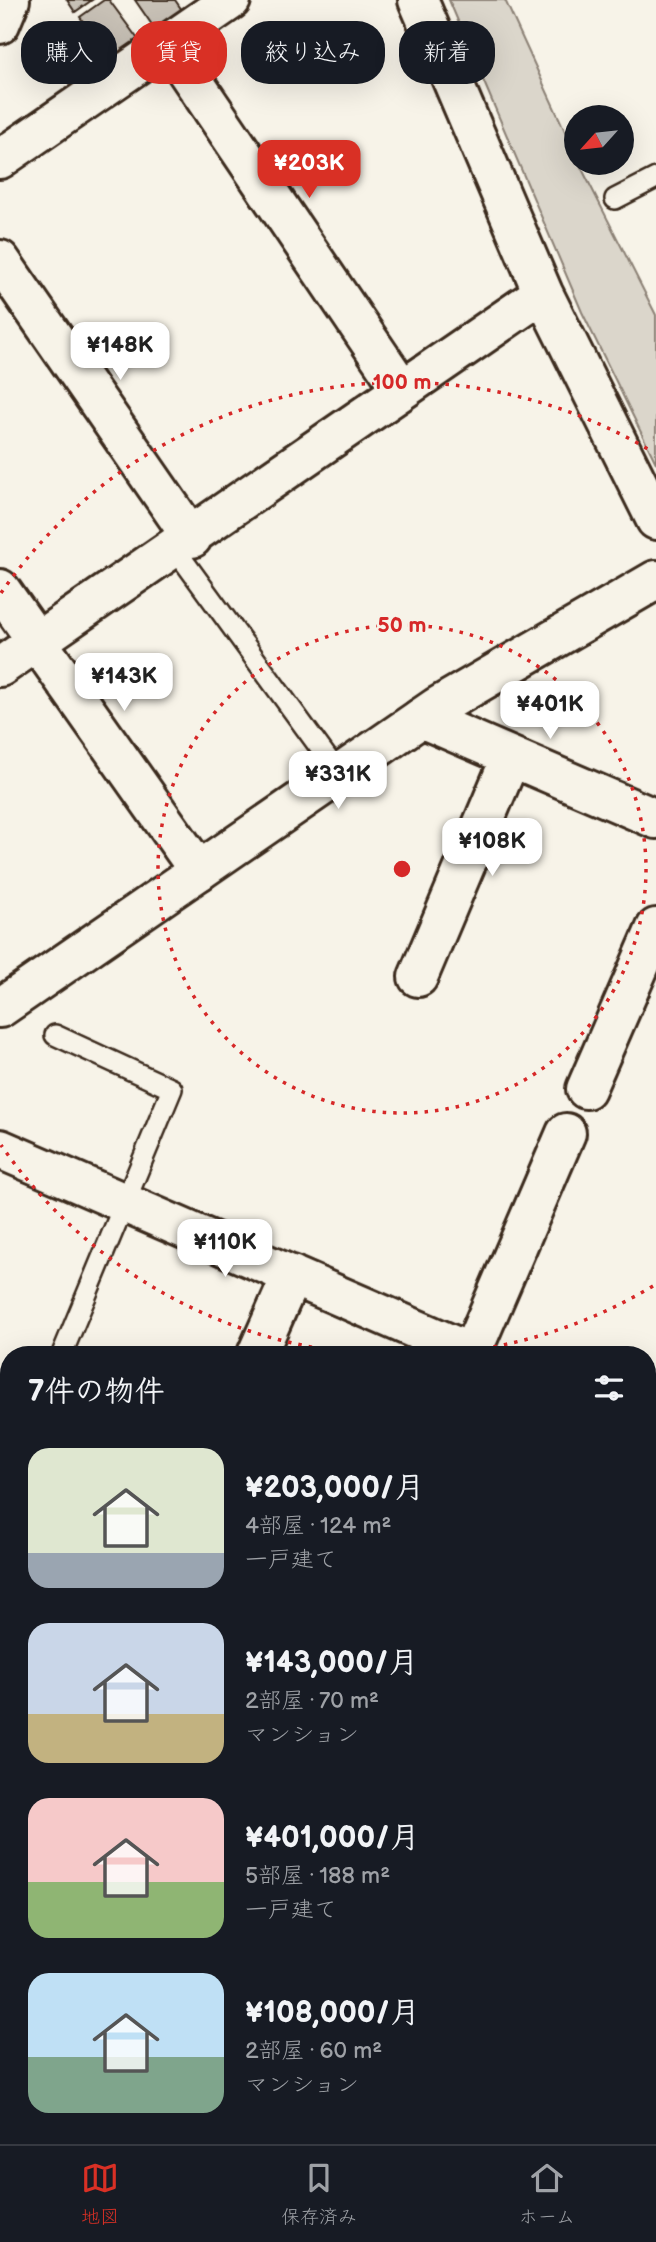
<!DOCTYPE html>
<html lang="ja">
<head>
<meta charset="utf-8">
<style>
	:root { --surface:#171b24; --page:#242831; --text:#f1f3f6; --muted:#9ea1a6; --line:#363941; --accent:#d93025 }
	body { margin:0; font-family:"Balsamiq Sans","Klee One",sans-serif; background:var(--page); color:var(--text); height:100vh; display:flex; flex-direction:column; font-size:26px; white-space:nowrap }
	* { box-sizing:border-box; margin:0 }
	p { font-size:23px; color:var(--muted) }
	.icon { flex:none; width:38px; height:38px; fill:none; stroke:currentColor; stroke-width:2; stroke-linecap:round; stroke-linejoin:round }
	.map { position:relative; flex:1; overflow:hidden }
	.side { position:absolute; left:0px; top:1346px; width:656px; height:800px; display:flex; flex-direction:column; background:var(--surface); border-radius:28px 28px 0 0; box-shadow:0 7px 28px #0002 }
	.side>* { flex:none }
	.banner { position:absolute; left:21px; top:21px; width:614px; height:63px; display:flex; gap:14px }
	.needle { width:46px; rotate:243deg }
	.fabs { position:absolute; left:564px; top:105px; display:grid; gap:14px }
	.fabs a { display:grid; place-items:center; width:70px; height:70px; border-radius:50%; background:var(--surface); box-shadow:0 7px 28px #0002; font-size:35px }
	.price { position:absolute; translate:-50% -60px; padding:0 16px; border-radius:14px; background:#fff; color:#222; font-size:23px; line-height:46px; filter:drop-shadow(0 2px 4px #0008) }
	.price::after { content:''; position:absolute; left:50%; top:42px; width:21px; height:16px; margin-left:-10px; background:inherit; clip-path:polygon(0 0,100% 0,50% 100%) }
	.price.on { background:var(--accent); color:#fff }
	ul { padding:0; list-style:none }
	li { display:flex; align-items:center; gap:21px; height:175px; padding:0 28px }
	li span { display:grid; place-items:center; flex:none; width:196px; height:140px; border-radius:21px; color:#555 }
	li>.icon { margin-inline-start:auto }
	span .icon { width:84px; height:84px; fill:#fffc; stroke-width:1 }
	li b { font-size:30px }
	h2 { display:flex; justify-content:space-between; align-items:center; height:84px; padding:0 28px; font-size:30px }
	.pill { padding:0 24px; border-radius:28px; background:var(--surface); box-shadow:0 7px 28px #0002; font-size:24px; line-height:63px }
	.pill.on { background:var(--accent); color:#fff }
	.menu { display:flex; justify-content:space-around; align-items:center; height:98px; border-top:2px solid var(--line); background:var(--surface); font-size:19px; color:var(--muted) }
	.menu a { display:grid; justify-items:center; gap:4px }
	.menu .on { color:var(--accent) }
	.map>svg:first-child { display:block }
	.green { fill:#dbd6cb; stroke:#8b8074; stroke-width:2 }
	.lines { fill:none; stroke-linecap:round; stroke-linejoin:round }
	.stream { stroke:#84786c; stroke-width:10 }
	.building { fill:#c8c1b6; stroke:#3b2a1e; stroke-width:2 }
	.lane-casing { stroke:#3b2a1e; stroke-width:24 }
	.street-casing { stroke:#3b2a1e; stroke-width:44 }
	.secondary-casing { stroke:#3b2a1e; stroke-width:44 }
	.lane { stroke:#f7f3e8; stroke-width:19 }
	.street { stroke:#f7f3e8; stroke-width:38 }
	.secondary { stroke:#f7f3e8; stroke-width:38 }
	.ring { fill:none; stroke:#d62828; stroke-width:3.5; stroke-dasharray:3.5 7 }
	.centre { fill:#d62828; stroke:#f7f3e8; stroke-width:3.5 }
	.ring-label { font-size:21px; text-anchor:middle; font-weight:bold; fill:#d62828; stroke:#f7f3e8; stroke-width:5; stroke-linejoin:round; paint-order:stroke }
</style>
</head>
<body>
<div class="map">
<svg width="656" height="2144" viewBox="0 0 656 2144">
	<rect width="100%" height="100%" fill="#f7f3e8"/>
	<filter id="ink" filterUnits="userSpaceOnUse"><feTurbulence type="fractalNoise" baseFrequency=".0143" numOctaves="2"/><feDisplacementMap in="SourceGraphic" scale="14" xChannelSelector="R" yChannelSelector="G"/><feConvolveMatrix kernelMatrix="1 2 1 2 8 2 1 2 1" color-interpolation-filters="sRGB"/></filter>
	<g filter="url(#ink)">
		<path class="green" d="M 449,0 L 505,0 L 576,155 L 576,163 L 579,163 L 656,315 L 656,463 L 582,312 Z"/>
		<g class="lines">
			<path class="stream" d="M 648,1561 L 656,1557
				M 0,2051 L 9,2037"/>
		</g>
		<path class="building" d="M 67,0 L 92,0 L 75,12 Z
			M 104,0 L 109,0 L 140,42 L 112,62 L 80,17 Z
			M 135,0 L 175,0 L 184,13 L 157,32 Z"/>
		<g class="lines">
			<defs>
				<path id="lane" d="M 615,199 L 656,178
					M 175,549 L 339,774
					M 55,1035 L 172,1089 L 62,1354"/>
				<path id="street" d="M 418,0 L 543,293 L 656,520
					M 0,24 L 10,0
					M 169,45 L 401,388
					M 0,159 L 231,0
					M 0,260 L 192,538
					M 0,589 L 199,871
					M 0,667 L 543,293
					M 421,718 L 656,819
					M 418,977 L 511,757
					M 586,1089 L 656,928
					M 0,1149 L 473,1354
					M 257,1354 L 292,1275
					M 471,1354 L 566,1133
					M 648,1430 L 656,1433
					M 648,1501 L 656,1495
					M 648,1681 L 656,1688
					M 0,1755 L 9,1759
					M 648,1966 L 656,1961
					M 0,2007 L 9,1996
					M 121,2137 L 125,2144
					M 279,2137 L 283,2144
					M 501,2144 L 514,2137"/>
				<path id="secondary" d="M 0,1008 L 437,707 L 656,580"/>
			</defs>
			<use href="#lane" class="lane-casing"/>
			<use href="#street" class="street-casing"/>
			<use href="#secondary" class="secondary-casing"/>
			<use href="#lane" class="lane"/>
			<use href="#street" class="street"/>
			<use href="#secondary" class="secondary"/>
		</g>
	</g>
	<g class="ring">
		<circle cx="402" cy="869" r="244"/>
		<path d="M653 1286A487 487 0 0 1 440 1354M364 1354A487 487 0 0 1 1 1145M1 593A487 487 0 0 1 653 452"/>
	</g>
	<circle cx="402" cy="869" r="10" class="centre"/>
	<g class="ring-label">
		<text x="402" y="389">100 m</text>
		<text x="402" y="632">50 m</text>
	</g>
</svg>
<div class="fabs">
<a><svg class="needle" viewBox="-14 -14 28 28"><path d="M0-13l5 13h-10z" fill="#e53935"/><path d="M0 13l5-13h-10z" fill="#9ea1a6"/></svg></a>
</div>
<b class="price on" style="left:309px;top:200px">¥203K</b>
<b class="price" style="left:120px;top:382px">¥148K</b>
<b class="price" style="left:124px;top:713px">¥143K</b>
<b class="price" style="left:550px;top:741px">¥401K</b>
<b class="price" style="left:338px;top:811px">¥331K</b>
<b class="price" style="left:492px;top:878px">¥108K</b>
<b class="price" style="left:225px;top:1279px">¥110K</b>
<div class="banner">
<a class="pill">購入</a>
<a class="pill on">賃貸</a>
<a class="pill">絞り込み</a>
<a class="pill">新着</a>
</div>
<section class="side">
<h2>7件の物件<svg class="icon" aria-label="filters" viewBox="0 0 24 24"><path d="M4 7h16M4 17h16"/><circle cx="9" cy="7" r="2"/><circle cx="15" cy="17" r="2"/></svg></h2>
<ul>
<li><span style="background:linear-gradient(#dfe7d0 75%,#9aa5b1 0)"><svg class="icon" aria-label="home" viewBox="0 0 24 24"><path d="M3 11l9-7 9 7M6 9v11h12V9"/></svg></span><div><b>¥203,000/月</b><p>4部屋 · 124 m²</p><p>一戸建て</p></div></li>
<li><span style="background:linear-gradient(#c9d6e8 65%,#c2b280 0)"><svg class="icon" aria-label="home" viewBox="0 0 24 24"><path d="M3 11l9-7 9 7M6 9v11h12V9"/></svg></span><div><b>¥143,000/月</b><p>2部屋 · 70 m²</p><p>マンション</p></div></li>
<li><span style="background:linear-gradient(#f6c9c9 60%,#8fb573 0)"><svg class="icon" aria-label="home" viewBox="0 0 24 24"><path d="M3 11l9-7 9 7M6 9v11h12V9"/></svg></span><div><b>¥401,000/月</b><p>5部屋 · 188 m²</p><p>一戸建て</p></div></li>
<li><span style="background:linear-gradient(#bfe0f5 60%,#7fa58c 0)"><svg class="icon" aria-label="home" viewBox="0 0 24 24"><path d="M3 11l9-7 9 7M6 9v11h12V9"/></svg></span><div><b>¥108,000/月</b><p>2部屋 · 60 m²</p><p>マンション</p></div></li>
</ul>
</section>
</div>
<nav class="menu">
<a class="on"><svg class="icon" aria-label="map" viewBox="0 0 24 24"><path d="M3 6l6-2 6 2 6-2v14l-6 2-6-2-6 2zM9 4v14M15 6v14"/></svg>地図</a>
<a><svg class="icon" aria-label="saved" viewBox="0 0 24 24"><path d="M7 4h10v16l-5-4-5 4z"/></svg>保存済み</a>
<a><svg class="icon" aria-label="home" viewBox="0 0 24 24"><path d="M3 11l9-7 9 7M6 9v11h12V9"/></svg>ホーム</a>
</nav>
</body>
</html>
